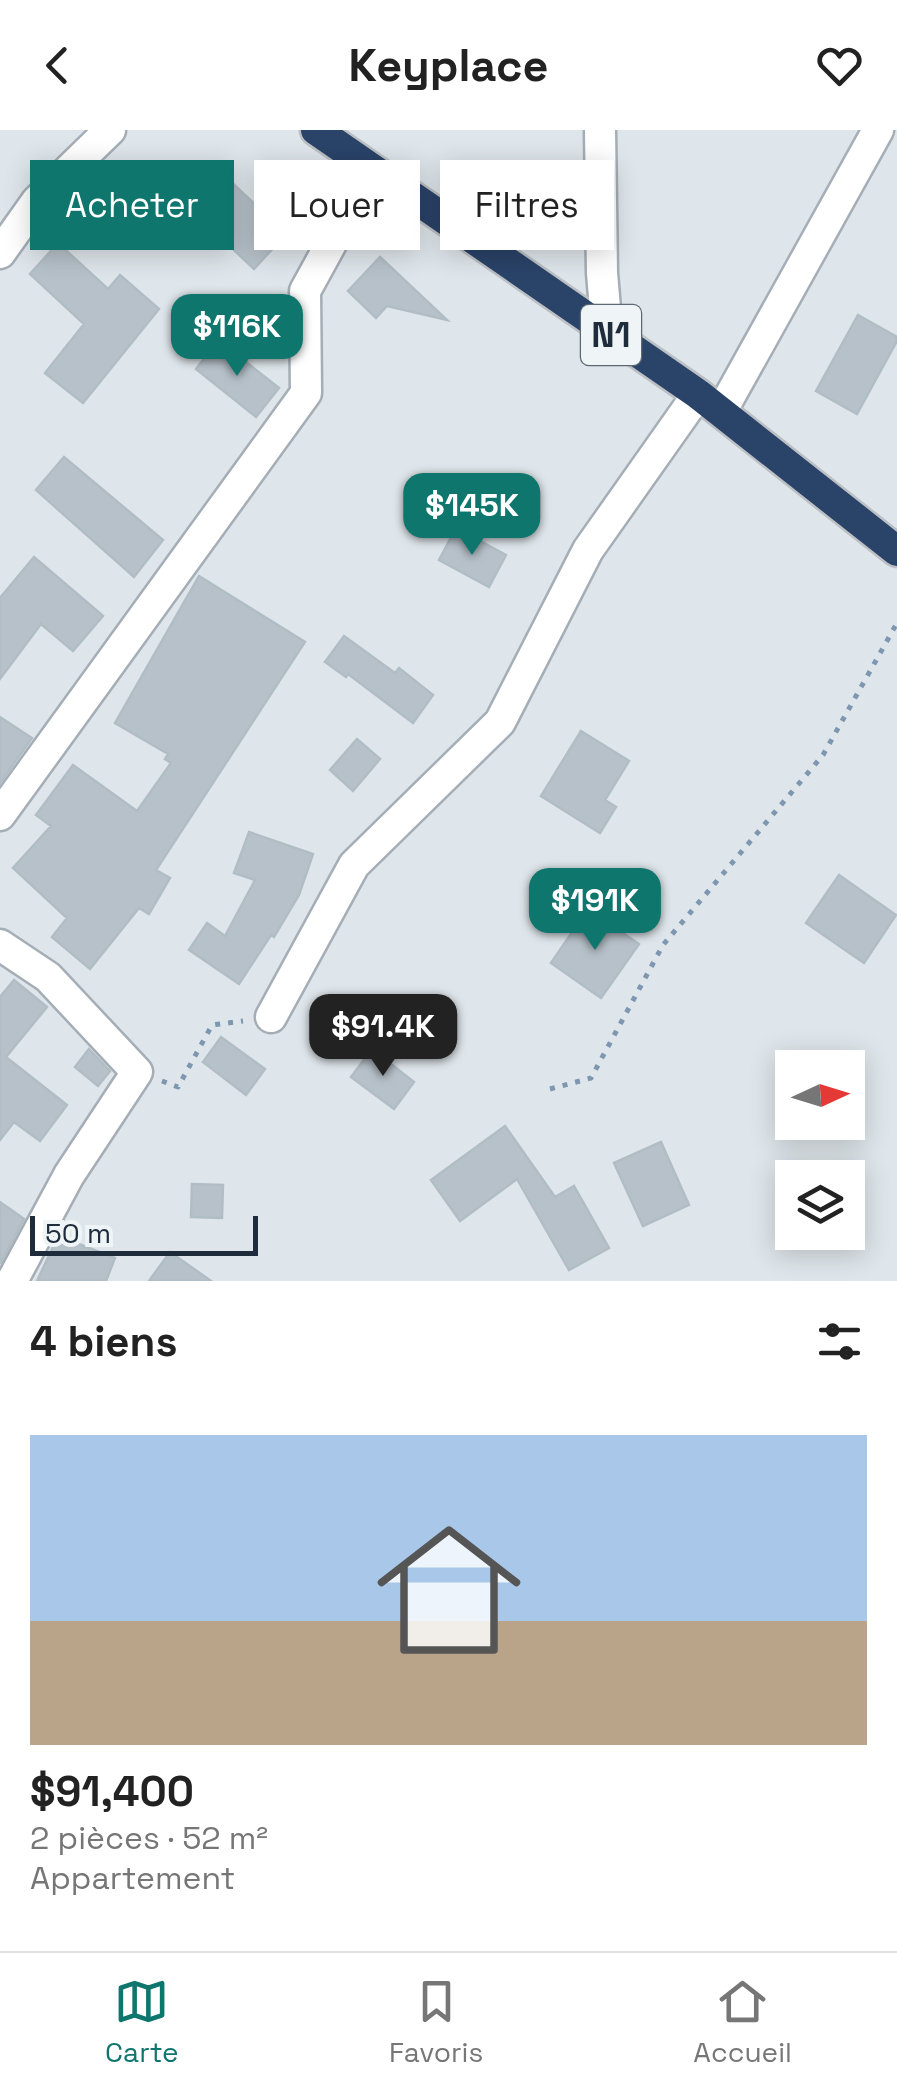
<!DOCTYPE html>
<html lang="fr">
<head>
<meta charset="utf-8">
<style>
	:root { --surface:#fff; --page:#f2f2f2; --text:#222; --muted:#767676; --line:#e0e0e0; --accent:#0f766e }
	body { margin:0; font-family:"Space Grotesk",sans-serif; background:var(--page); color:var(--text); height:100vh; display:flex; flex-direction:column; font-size:38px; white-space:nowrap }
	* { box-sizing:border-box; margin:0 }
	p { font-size:32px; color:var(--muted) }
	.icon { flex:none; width:55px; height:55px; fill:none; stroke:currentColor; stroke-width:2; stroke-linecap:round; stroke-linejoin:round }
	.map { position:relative; height:1151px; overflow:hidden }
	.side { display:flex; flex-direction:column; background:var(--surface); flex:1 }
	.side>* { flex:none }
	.hud { position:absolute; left:30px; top:30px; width:838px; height:90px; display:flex; gap:20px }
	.needle { width:65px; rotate:86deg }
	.fabs { position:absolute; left:775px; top:920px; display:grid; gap:20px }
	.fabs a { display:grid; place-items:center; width:90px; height:90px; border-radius:0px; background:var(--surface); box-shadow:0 5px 25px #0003; font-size:50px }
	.scale { position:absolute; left:30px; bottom:25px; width:228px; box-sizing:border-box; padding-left:10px; border:5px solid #1f2c3b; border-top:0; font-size:28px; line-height:35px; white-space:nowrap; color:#1f2c3b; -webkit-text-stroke:8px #eff5f7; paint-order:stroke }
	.price { position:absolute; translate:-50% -85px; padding:0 22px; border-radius:20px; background:var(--accent); color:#fff; font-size:32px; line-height:65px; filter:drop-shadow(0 2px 5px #0008) }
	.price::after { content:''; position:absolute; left:50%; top:60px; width:30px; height:22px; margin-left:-15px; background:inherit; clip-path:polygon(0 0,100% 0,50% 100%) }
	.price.on { background:#222; color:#fff }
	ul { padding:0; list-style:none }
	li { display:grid; align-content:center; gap:20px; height:530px; padding:0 30px }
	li+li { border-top:2px solid var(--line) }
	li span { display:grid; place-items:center; height:310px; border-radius:0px; color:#555 }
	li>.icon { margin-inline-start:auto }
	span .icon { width:180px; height:180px; fill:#fffc; stroke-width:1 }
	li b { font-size:42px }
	h2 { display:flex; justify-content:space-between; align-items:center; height:120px; padding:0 30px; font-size:42px }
	.chip { padding:0 35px; border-radius:0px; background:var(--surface); box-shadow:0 5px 25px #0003; font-size:35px; line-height:90px }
	.chip.on { background:var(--accent); color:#fff }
	header { display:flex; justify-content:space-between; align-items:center; height:130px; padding:0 30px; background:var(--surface); font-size:45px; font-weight:700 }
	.tab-bar { display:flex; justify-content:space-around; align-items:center; height:140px; border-top:2px solid var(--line); background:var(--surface); font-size:28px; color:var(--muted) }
	.tab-bar a { display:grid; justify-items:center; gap:5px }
	.tab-bar .on { color:var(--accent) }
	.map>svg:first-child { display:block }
	.building { fill:#b7c1c9; stroke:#b1bdc5; stroke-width:2.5 }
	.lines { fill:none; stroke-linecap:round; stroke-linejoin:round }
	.minor-casing { stroke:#a5aeb6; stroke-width:35 }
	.highway-casing { stroke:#bcc0c4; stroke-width:35 }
	.path { stroke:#7d97b0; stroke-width:5; stroke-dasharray:5 8; stroke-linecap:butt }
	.minor { stroke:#fff; stroke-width:30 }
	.highway { stroke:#2a4369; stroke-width:30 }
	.labels { text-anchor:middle; stroke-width:8; stroke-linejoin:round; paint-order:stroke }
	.shield { fill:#eff5f7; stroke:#5d6873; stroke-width:2.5 }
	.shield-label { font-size:35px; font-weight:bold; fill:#1f2c3b }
</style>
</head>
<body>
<header><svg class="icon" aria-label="back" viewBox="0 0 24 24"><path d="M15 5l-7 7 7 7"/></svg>Keyplace<svg class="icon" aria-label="heart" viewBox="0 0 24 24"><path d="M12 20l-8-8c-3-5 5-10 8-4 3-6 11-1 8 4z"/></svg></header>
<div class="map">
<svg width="897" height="1151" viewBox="0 0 897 1151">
	<rect width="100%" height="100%" fill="#dfe6eb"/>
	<path class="building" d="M 226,47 L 286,104 L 254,139 L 194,82 Z
		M 58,113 L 108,159 L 120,145 L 159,179 L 83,273 L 45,243 L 84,194 L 30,144 Z
		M 380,127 L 447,190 L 387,176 L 376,188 L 348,161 Z
		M 858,185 L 897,207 L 897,211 L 857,284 L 816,261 Z
		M 218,210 L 279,258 L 256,287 L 196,239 Z
		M 64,327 L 163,410 L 134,447 L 36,360 Z
		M 456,398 L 506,425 L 489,457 L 439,430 Z
		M 34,427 L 103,486 L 73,521 L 41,494 L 0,549 L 0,468 Z
		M 199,446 L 305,512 L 156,740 L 170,748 L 149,784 L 139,778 L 90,839 L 52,807 L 67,788 L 13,738 L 51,696 L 36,685 L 73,635 L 137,681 L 171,633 L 165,629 L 168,624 L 115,593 Z
		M 344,506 L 395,543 L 399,538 L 433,565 L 413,593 L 348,544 L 346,547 L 325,532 Z
		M 0,587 L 32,608 L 0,653 Z
		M 581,601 L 629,631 L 605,670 L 616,677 L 600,703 L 541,666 Z
		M 357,609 L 380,629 L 353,661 L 330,640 Z
		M 249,702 L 313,724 L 299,765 L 274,807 L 271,805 L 239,854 L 189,820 L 207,793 L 225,806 L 255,750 L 234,743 Z
		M 839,745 L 896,785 L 864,833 L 806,793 Z
		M 588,779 L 639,814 L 601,868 L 551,833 Z
		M 14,850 L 47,877 L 6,927 L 67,975 L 40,1011 L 14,992 L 0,1010 L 0,867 Z
		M 221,907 L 265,939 L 246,965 L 203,932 Z
		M 89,919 L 110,941 L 98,956 L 75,937 Z
		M 372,919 L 414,952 L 394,979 L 351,947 Z
		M 505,996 L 555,1067 L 574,1056 L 609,1118 L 569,1140 L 517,1049 L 460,1091 L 431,1050 Z
		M 661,1012 L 689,1075 L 643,1096 L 614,1033 Z
		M 192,1054 L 223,1055 L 222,1088 L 191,1087 Z
		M 0,1072 L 24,1089 L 0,1134 Z
		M 58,1106 L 115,1128 L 106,1151 L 37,1151 Z
		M 170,1122 L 211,1151 L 149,1151 Z"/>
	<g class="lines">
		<defs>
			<path id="minor" d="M 600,0 L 602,143 L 607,202
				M 0,123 L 37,71 L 110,0
				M 721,282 L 878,0
				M 0,685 L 306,263 L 305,161 L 350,79 L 377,43
				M 0,815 L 48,847 L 137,942 L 69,1045 L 12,1151
				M 271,887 L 354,735 L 500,592 L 588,420 L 698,264"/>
			<path id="highway" d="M 316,0 L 698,264 L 897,421"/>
		</defs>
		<use href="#minor" class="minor-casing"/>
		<use href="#highway" class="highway-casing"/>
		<path class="path" d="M 162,951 L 178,957 L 212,895 L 243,891
			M 550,959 L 591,948 L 663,815 L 823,625 L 897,493"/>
		<use href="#minor" class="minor"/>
		<use href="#highway" class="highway"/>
	</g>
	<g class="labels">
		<rect class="shield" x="581" y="175" width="60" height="60" rx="8"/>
		<g class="shield-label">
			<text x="611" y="217">N1</text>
		</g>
	</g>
</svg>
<div class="fabs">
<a><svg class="needle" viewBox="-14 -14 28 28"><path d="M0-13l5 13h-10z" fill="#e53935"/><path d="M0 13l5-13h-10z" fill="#767676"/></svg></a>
<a><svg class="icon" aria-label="layers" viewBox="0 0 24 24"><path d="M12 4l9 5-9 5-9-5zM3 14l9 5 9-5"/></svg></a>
</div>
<div class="scale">50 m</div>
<b class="price" style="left:237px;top:249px">$116K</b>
<b class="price" style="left:472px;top:428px">$145K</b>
<b class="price" style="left:595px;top:823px">$191K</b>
<b class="price on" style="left:383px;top:949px">$91.4K</b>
<div class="hud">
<a class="chip on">Acheter</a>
<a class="chip">Louer</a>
<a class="chip">Filtres</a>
</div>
</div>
<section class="side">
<h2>4 biens<svg class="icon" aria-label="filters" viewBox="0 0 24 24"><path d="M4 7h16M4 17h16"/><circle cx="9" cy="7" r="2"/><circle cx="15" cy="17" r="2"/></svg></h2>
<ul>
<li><span style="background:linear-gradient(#a9c7e8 60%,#b9a48a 0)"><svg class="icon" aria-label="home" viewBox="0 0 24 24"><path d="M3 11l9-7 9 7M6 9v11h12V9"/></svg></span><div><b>$91,400</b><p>2 pièces · 52 m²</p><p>Appartement</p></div></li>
</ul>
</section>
<nav class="tab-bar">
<a class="on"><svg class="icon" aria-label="map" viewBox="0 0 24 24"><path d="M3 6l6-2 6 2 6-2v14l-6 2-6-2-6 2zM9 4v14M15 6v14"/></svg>Carte</a>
<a><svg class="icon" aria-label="saved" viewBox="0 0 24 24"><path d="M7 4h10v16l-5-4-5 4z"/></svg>Favoris</a>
<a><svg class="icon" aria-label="home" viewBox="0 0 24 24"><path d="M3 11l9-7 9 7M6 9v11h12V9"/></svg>Accueil</a>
</nav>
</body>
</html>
